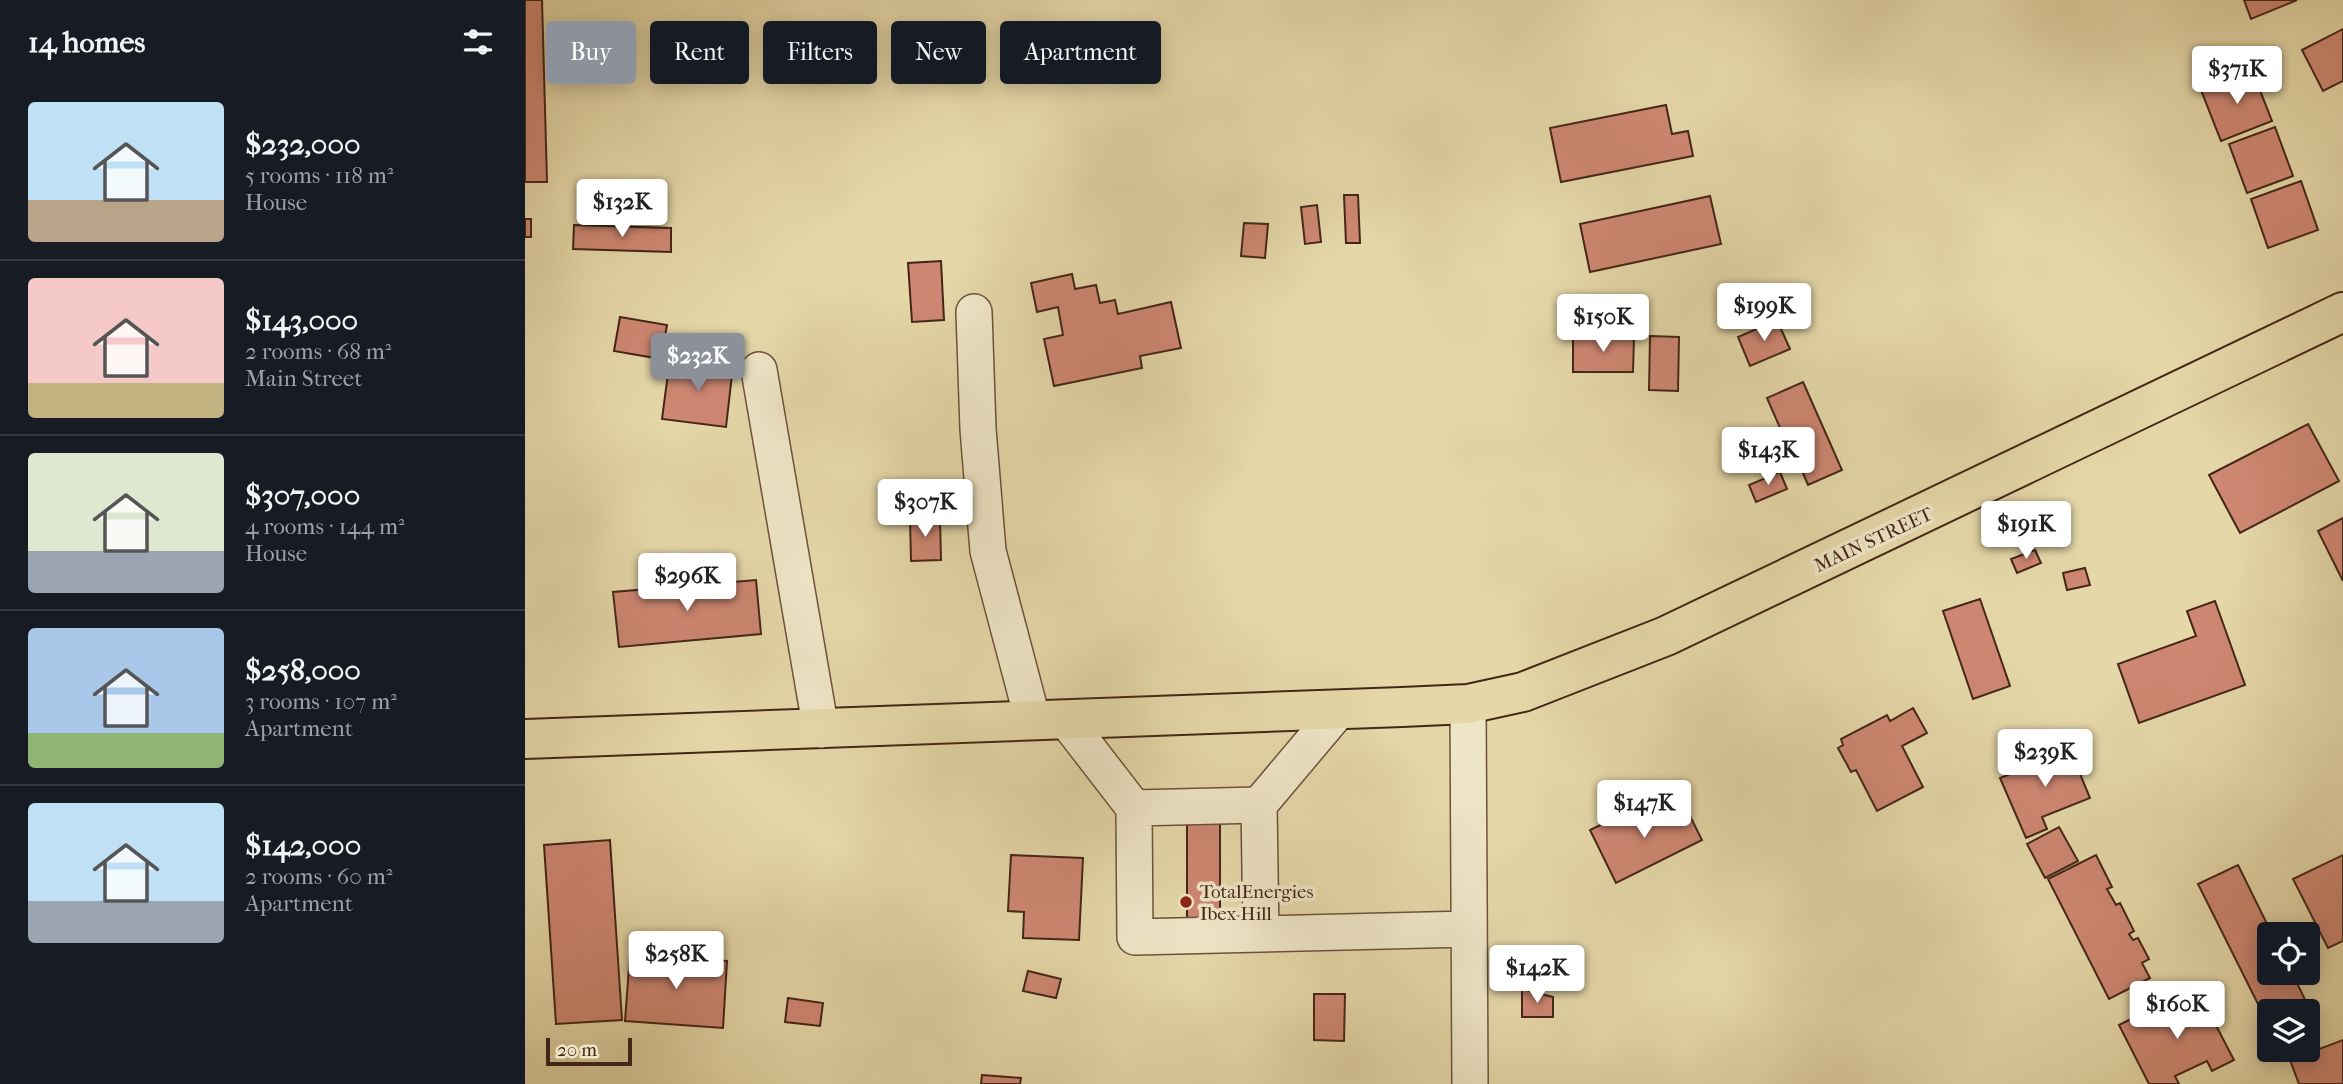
<!DOCTYPE html>
<html lang="en">
<head>
<meta charset="utf-8">
<style>
	:root { --surface:#171b24; --page:#242831; --text:#f1f3f6; --muted:#9ea1a6; --line:#363941; --accent:#8c9099 }
	body { margin:0; font-family:"IM FELL French Canon",serif; background:var(--page); color:var(--text); height:100vh; display:flex; flex-direction:column; font-size:26px; white-space:nowrap }
	* { box-sizing:border-box; margin:0 }
	p { font-size:23px; color:var(--muted) }
	.icon { flex:none; width:38px; height:38px; fill:none; stroke:currentColor; stroke-width:2; stroke-linecap:round; stroke-linejoin:round }
	.map { position:relative; flex:1; overflow:hidden }
	.details { display:flex; flex-direction:column; background:var(--surface); width:525px }
	.details>* { flex:none }
	.guide { position:absolute; left:21px; top:21px; width:665px; height:63px; display:flex; gap:14px }
	.buttons { position:absolute; left:1732px; top:922px; display:grid; gap:14px }
	.buttons a { display:grid; place-items:center; width:63px; height:63px; border-radius:7px; background:var(--surface); box-shadow:0 4px 18px #0003; font-size:35px }
	.scale { position:absolute; left:21px; bottom:18px; width:86px; box-sizing:border-box; padding-left:7px; border:4px solid #442617; border-top:0; font-size:19px; line-height:24px; white-space:nowrap; color:#442617; -webkit-text-stroke:5px #eee5c6; paint-order:stroke }
	.price { position:absolute; translate:-50% -60px; padding:0 16px; border-radius:7px; background:#fff; color:#222; font-size:23px; line-height:46px; filter:drop-shadow(0 2px 4px #0008) }
	.price::after { content:''; position:absolute; left:50%; top:42px; width:21px; height:16px; margin-left:-10px; background:inherit; clip-path:polygon(0 0,100% 0,50% 100%) }
	.price.current { background:var(--accent); color:#fff }
	ul { padding:0; list-style:none }
	li { display:flex; align-items:center; gap:21px; height:175px; padding:0 28px }
	li+li { border-top:2px solid var(--line) }
	li span { display:grid; place-items:center; flex:none; width:196px; height:140px; border-radius:7px; color:#555 }
	li>.icon { margin-inline-start:auto }
	span .icon { width:84px; height:84px; fill:#fffc; stroke-width:1 }
	li b { font-size:30px }
	h2 { display:flex; justify-content:space-between; align-items:center; height:84px; padding:0 28px; font-size:30px }
	.chip { padding:0 24px; border-radius:7px; background:var(--surface); box-shadow:0 4px 18px #0003; font-size:24px; line-height:63px }
	.chip.current { background:var(--accent); color:#fff }
	main { display:flex; flex:1; min-height:0 }
	.map>svg:first-child { display:block }
	.building { fill:#ce8773; stroke:#442617; stroke-width:2 }
	.lines { fill:none; stroke-linecap:round; stroke-linejoin:round }
	.minor-casing { stroke:#6c523b; stroke-width:38 }
	.major-casing { stroke:#442617; stroke-width:42 }
	.minor { stroke:#eee5c6; stroke-width:35 }
	.major { stroke:#e5d7a8; stroke-width:38 }
	.poi-dot { fill:#8f2418; stroke:#eee5c6; stroke-width:2.5 }
	.labels { text-anchor:middle; stroke-width:7; stroke-linejoin:round; paint-order:stroke }
	.street-label { font-size:19px; fill:#442617; stroke:#eee5c6 }
	.poi-label { font-size:19px; fill:#442617; stroke:#eee5c6; text-anchor:start }
</style>
</head>
<body>
<main>
<section class="details">
<h2>14 homes<svg class="icon" aria-label="filters" viewBox="0 0 24 24"><path d="M4 7h16M4 17h16"/><circle cx="9" cy="7" r="2"/><circle cx="15" cy="17" r="2"/></svg></h2>
<ul>
<li><span style="background:linear-gradient(#bfe0f5 70%,#b9a48a 0)"><svg class="icon" aria-label="home" viewBox="0 0 24 24"><path d="M3 11l9-7 9 7M6 9v11h12V9"/></svg></span><div><b>$232,000</b><p>5 rooms · 118 m²</p><p>House</p></div></li>
<li><span style="background:linear-gradient(#f6c9c9 75%,#c2b280 0)"><svg class="icon" aria-label="home" viewBox="0 0 24 24"><path d="M3 11l9-7 9 7M6 9v11h12V9"/></svg></span><div><b>$143,000</b><p>2 rooms · 68 m²</p><p>Main Street</p></div></li>
<li><span style="background:linear-gradient(#dfe7d0 70%,#9aa5b1 0)"><svg class="icon" aria-label="home" viewBox="0 0 24 24"><path d="M3 11l9-7 9 7M6 9v11h12V9"/></svg></span><div><b>$307,000</b><p>4 rooms · 144 m²</p><p>House</p></div></li>
<li><span style="background:linear-gradient(#a9c7e8 75%,#8fb573 0)"><svg class="icon" aria-label="home" viewBox="0 0 24 24"><path d="M3 11l9-7 9 7M6 9v11h12V9"/></svg></span><div><b>$258,000</b><p>3 rooms · 107 m²</p><p>Apartment</p></div></li>
<li><span style="background:linear-gradient(#bfe0f5 70%,#9aa5b1 0)"><svg class="icon" aria-label="home" viewBox="0 0 24 24"><path d="M3 11l9-7 9 7M6 9v11h12V9"/></svg></span><div><b>$142,000</b><p>2 rooms · 60 m²</p><p>Apartment</p></div></li>
</ul>
</section>
<div class="map">
<svg width="1818" height="1084" viewBox="0 0 1818 1084">
	<rect width="100%" height="100%" fill="#e5d7a8"/>
	<filter id="stains"><feTurbulence type="fractalNoise" baseFrequency=".00286" numOctaves="4"/><feColorMatrix values="0 0 0 0 .2 0 0 0 0 .09 0 0 0 0 .02 0 0 0 .5 -.17"/></filter>
	<radialGradient id="worn" r=".72"><stop offset=".6" stop-color="#630" stop-opacity="0"/><stop offset="1" stop-color="#630" stop-opacity=".3"/></radialGradient>
	<path class="building" d="M 0,0 L 17,0 L 22,182 L 0,182 Z
		M 1719,0 L 1772,0 L 1726,19 Z
		M 1818,29 L 1818,81 L 1798,91 L 1777,50 Z
		M 1727,70 L 1747,121 L 1696,141 L 1676,90 Z
		M 1141,105 L 1147,134 L 1163,131 L 1168,156 L 1036,182 L 1025,128 Z
		M 1750,127 L 1768,176 L 1722,193 L 1704,144 Z
		M 1776,181 L 1793,230 L 1743,248 L 1726,199 Z
		M 819,195 L 833,195 L 835,243 L 821,243 Z
		M 1185,196 L 1196,244 L 1065,272 L 1055,224 Z
		M 792,205 L 796,242 L 780,244 L 776,207 Z
		M 0,219 L 6,219 L 6,237 L 0,237 Z
		M 719,223 L 743,224 L 740,258 L 716,256 Z
		M 49,225 L 146,228 L 146,252 L 48,249 Z
		M 416,261 L 419,320 L 387,322 L 383,263 Z
		M 547,274 L 550,289 L 571,285 L 575,303 L 590,300 L 593,314 L 646,302 L 656,348 L 615,356 L 617,368 L 529,386 L 519,339 L 538,335 L 533,307 L 512,312 L 506,283 Z
		M 95,317 L 142,325 L 136,359 L 89,351 Z
		M 1252,320 L 1265,349 L 1225,366 L 1213,337 Z
		M 1125,336 L 1154,337 L 1153,391 L 1124,390 Z
		M 1048,337 L 1109,337 L 1108,372 L 1048,372 Z
		M 145,358 L 208,366 L 201,427 L 137,419 Z
		M 1278,382 L 1317,470 L 1283,485 L 1272,459 L 1265,462 L 1252,432 L 1256,430 L 1242,398 Z
		M 1783,424 L 1814,481 L 1715,533 L 1684,475 Z
		M 1255,472 L 1262,489 L 1231,502 L 1224,485 Z
		M 415,517 L 416,560 L 386,561 L 385,518 Z
		M 1818,518 L 1818,581 L 1793,531 Z
		M 1510,550 L 1516,563 L 1492,573 L 1486,559 Z
		M 1560,568 L 1565,585 L 1542,590 L 1538,573 Z
		M 231,580 L 236,634 L 94,647 L 88,592 Z
		M 1455,599 L 1485,686 L 1448,699 L 1418,611 Z
		M 1690,601 L 1720,685 L 1614,723 L 1593,664 L 1671,636 L 1662,611 Z
		M 1388,708 L 1402,733 L 1377,746 L 1398,787 L 1352,811 L 1331,770 L 1326,772 L 1313,748 L 1318,745 L 1316,739 L 1362,715 L 1365,721 Z
		M 1541,740 L 1565,798 L 1517,817 L 1522,829 L 1501,838 L 1475,778 L 1525,758 L 1521,749 Z
		M 1159,804 L 1177,840 L 1091,883 L 1065,830 L 1113,807 L 1120,823 Z
		M 695,823 L 695,925 L 662,925 L 662,824 Z
		M 1534,827 L 1553,861 L 1520,878 L 1502,844 Z
		M 85,840 L 97,1020 L 31,1024 L 19,845 Z
		M 486,855 L 558,858 L 554,940 L 498,938 L 499,912 L 483,911 Z
		M 1571,855 L 1587,887 L 1582,889 L 1591,905 L 1595,903 L 1609,931 L 1604,934 L 1608,940 L 1613,938 L 1624,959 L 1617,963 L 1625,978 L 1584,999 L 1523,879 Z
		M 1818,855 L 1818,941 L 1803,948 L 1768,879 Z
		M 1713,865 L 1747,934 L 1745,934 L 1745,973 L 1767,973 L 1791,1022 L 1783,1025 L 1783,1012 L 1745,1012 L 1745,1028 L 1673,884 Z
		M 105,954 L 202,961 L 198,1028 L 100,1021 Z
		M 503,971 L 536,979 L 531,998 L 498,991 Z
		M 1671,987 L 1709,1060 L 1687,1071 L 1682,1061 L 1650,1076 L 1654,1084 L 1624,1084 L 1594,1025 L 1620,1012 L 1626,1022 L 1656,1007 L 1651,997 Z
		M 997,989 L 1028,997 L 1028,1017 L 997,1017 Z
		M 789,994 L 820,994 L 819,1041 L 789,1040 Z
		M 263,998 L 298,1003 L 295,1026 L 260,1022 Z
		M 1818,1040 L 1818,1084 L 1774,1084 L 1765,1060 Z
		M 457,1075 L 496,1078 L 495,1084 L 456,1084 Z"/>
	<g class="lines">
		<defs>
			<path id="minor" d="M 449,312 L 453,429 L 463,551 L 508,721
				M 234,370 L 296,730
				M 943,704 L 945,1084
				M 541,720 L 609,808
				M 734,805 L 814,710
				M 736,934 L 734,805 L 609,808 L 610,937 L 944,929"/>
			<path id="major" d="M 0,739 L 877,707 L 943,704 L 998,692 L 1141,636 L 1818,312"/>
		</defs>
		<use href="#minor" class="minor-casing"/>
		<use href="#major" class="major-casing"/>
		<use href="#minor" class="minor"/>
		<use href="#major" class="major"/>
	</g>
	<circle class="poi-dot" cx="661" cy="902" r="7"/>
	<g class="labels">
		<g class="street-label">
			<text transform="translate(1348 539) rotate(-25)" y="7">MAIN STREET</text>
		</g>
		<g class="poi-label">
			<text x="675" y="898">TotalEnergies<tspan x="675" dy="22">Ibex Hill</tspan></text>
		</g>
	</g>
	<rect width="100%" height="100%" filter="url(#stains)"/>
	<rect width="100%" height="100%" fill="url(#worn)"/>
</svg>
<div class="buttons">
<a><svg class="icon" aria-label="locate" viewBox="0 0 24 24"><circle cx="12" cy="12" r="6"/><path d="M12 2v4M12 18v4M2 12h4M18 12h4"/></svg></a>
<a><svg class="icon" aria-label="layers" viewBox="0 0 24 24"><path d="M12 4l9 5-9 5-9-5zM3 14l9 5 9-5"/></svg></a>
</div>
<div class="scale">20 m</div>
<b class="price" style="left:1712px;top:106px">$371K</b>
<b class="price" style="left:97px;top:239px">$132K</b>
<b class="price" style="left:1239px;top:343px">$199K</b>
<b class="price" style="left:1078px;top:354px">$150K</b>
<b class="price current" style="left:173px;top:393px">$232K</b>
<b class="price" style="left:1243px;top:487px">$143K</b>
<b class="price" style="left:400px;top:539px">$307K</b>
<b class="price" style="left:1501px;top:561px">$191K</b>
<b class="price" style="left:162px;top:613px">$296K</b>
<b class="price" style="left:1520px;top:789px">$239K</b>
<b class="price" style="left:1119px;top:840px">$147K</b>
<b class="price" style="left:151px;top:991px">$258K</b>
<b class="price" style="left:1012px;top:1005px">$142K</b>
<b class="price" style="left:1652px;top:1041px">$160K</b>
<div class="guide">
<a class="chip current">Buy</a>
<a class="chip">Rent</a>
<a class="chip">Filters</a>
<a class="chip">New</a>
<a class="chip">Apartment</a>
</div>
</div>
</main>
</body>
</html>
